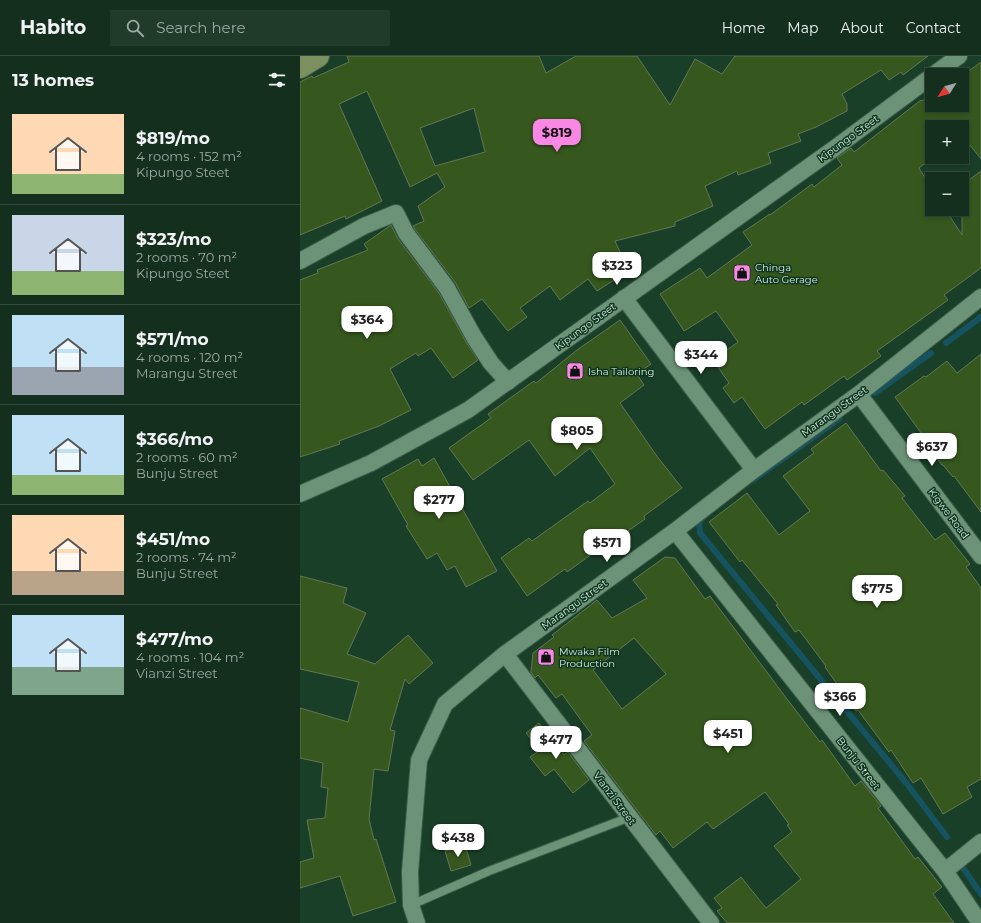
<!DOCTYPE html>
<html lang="en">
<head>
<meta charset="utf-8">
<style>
	:root { --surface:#142f1e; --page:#213b2b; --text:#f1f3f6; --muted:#9da9a4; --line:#334a3c; --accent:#fb87e5 }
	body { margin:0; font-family:Montserrat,sans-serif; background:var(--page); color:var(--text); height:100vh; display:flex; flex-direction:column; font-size:15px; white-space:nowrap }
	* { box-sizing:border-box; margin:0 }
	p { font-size:13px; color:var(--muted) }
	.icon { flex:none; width:22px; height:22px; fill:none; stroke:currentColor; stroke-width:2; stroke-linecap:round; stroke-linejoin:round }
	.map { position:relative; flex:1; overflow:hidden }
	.sheet { display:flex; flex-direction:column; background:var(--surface); width:300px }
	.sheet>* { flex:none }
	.needle { width:26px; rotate:233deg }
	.buttons { position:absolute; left:625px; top:12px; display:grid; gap:8px }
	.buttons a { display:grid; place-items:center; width:44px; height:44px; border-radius:0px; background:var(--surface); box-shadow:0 2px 6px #0003,0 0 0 1px var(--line); font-size:20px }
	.price { position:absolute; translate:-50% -34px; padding:0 9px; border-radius:8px; background:#fff; color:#222; font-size:13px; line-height:26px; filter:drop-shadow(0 1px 2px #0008) }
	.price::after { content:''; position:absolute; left:50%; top:24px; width:12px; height:9px; margin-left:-6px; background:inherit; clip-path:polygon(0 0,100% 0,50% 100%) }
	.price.on { background:var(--accent); color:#111 }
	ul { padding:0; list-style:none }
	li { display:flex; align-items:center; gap:12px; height:100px; padding:0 12px }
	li+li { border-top:1px solid var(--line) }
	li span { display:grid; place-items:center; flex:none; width:112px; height:80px; border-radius:0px; color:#555 }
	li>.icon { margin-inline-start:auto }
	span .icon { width:48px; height:48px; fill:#fffc; stroke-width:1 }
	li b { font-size:17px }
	h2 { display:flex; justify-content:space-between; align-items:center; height:48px; padding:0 12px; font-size:17px }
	header { display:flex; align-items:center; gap:24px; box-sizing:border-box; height:56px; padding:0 20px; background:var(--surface); border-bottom:1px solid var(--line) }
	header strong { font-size:19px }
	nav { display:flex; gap:22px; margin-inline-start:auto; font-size:14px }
	.search { width:280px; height:36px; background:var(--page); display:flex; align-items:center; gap:10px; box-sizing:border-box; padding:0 14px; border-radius:0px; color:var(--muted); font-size:15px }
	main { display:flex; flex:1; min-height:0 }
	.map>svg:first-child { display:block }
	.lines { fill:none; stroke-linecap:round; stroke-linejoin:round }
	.stream { stroke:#165360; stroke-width:6 }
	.building { fill:#36581e; stroke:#617754; fill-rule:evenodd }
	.lane-casing { stroke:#3c5d49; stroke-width:10 }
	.street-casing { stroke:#3c5d49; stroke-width:18 }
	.secondary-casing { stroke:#3c5d49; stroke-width:24 }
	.lane { stroke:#6c9378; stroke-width:8 }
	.street { stroke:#6c9378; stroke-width:16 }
	.secondary { stroke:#7c905f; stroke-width:22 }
	.labels { text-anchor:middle; stroke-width:3; stroke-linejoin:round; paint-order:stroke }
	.street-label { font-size:10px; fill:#d7ecdd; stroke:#0e351f }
	.poi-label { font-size:10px; fill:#d7ecdd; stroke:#0e351f; text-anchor:start }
</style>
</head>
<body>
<header>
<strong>Habito</strong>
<div class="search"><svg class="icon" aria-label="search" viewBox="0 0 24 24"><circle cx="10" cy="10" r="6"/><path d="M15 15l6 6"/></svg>Search here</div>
<nav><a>Home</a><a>Map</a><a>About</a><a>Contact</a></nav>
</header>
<main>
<section class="sheet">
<h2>13 homes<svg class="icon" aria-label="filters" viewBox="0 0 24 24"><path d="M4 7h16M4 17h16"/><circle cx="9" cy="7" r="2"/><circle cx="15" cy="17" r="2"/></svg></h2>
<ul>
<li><span style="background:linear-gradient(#ffd9b3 75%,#8fb573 0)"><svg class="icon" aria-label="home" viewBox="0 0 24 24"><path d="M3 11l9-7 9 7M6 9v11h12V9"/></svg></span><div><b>$819/mo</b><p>4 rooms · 152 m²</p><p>Kipungo Steet</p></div></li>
<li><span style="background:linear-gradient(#c9d6e8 70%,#8fb573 0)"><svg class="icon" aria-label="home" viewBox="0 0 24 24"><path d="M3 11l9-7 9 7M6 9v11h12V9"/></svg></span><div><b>$323/mo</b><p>2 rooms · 70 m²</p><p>Kipungo Steet</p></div></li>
<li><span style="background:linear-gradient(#bfe0f5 65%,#9aa5b1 0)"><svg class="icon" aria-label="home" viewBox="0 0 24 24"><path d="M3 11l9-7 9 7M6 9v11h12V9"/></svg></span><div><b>$571/mo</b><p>4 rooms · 120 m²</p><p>Marangu Street</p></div></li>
<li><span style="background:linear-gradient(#bfe0f5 75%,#8fb573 0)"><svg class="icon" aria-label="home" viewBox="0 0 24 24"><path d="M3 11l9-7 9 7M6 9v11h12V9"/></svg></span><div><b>$366/mo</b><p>2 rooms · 60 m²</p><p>Bunju Street</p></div></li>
<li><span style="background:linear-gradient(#ffd9b3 70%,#b9a48a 0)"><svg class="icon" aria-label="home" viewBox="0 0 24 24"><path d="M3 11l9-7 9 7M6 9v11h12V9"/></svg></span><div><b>$451/mo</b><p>2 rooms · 74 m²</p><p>Bunju Street</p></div></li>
<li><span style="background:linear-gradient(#bfe0f5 65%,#7fa58c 0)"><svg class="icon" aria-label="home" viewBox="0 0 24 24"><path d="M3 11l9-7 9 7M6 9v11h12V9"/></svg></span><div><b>$477/mo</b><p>4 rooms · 104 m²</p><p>Vianzi Street</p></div></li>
</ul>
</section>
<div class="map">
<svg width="681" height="867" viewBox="0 0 681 867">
	<rect width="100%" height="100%" fill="#1a3f28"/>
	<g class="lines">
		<path class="stream" d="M 646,287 L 681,261
			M 575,337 L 631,297
			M 453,424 L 539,363
			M 404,460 L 399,467 L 400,477 L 607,728 L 647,781
			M 664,806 L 661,809 L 681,838"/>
	</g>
	<path class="building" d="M 47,0 L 239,0 L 246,17 L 276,0 L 337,0 L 370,49 L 395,3 L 422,18 L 435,0 L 628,0 L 603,19 L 601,16 L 589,24 L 581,14 L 542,38 L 547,48 L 547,55 L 516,71 L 498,78 L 501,85 L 468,97 L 471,107 L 438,119 L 437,115 L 405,130 L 413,150 L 375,166 L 375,170 L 315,185 L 320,196 L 301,205 L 314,224 L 297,235 L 288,223 L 260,244 L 250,230 L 220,252 L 227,261 L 208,275 L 182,243 L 169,252 L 155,226 L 114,172 L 113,170 L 124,165 L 118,150 L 145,131 L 137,117 L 110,131 L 67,35 L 39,48 L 82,145 L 46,163 L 45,160 L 0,179 L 0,26 L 12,20 L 13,22 L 49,6 ZM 174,52 L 185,96 L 135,110 L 120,72 Z
		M 681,6 L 681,103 L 662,79 L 662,71 L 632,71 L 632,101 L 633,101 L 619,112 L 632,133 L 632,153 L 645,153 L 662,179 L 662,129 L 681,115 L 681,212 L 644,239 L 648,244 L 577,295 L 581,300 L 547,324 L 544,320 L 504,349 L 502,346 L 465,373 L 442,341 L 434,347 L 423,332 L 429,327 L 413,304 L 438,286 L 416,255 L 384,275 L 360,238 L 400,212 L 407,222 L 452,189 L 443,176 L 470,158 L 470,159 L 512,128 L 514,131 L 542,109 L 537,102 L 551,92 L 554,96 L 621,44 L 622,45 L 632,38 L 632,49 L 662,49 L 662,20 Z
		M 91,169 L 98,183 L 139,237 L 166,286 L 178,304 L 153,322 L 131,292 L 118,300 L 116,297 L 90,313 L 111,354 L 79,370 L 39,385 L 40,388 L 0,401 L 0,224 L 18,217 L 17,214 L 68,194 L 64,188 Z
		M 320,264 L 351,308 L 337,318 L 344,329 L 320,347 L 356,399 L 382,432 L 344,460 L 345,463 L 311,487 L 310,485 L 267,516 L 265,513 L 227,540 L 201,502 L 229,482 L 232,485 L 288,445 L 290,447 L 315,428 L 290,392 L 255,420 L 229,384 L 173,424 L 149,392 L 191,362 L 188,358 L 234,325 L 236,327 L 277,294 Z
		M 681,298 L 681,456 L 654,420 L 653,421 L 643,409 L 642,409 L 630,393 L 632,392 L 595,341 L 624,320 L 626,321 L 647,305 L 657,317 Z
		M 546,367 L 581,415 L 583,414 L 605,440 L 602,442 L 635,484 L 645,477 L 670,508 L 666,511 L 681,532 L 681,723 L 667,731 L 672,741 L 643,758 L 621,722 L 613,727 L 591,694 L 589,696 L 558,654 L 556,655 L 525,611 L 526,610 L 499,574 L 495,576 L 476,549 L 478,548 L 442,504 L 440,506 L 409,466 L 447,437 L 479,479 L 510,455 L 483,420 L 514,397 L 511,393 Z
		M 134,402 L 197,515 L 166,531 L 155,510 L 147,514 L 137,497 L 127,503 L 106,470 L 108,469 L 82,423 L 118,403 L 122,410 Z
		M 365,501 L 375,502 L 405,543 L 410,540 L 487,643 L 520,686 L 522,684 L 555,730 L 561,725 L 581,750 L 578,752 L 615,803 L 618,801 L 642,831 L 633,838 L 654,867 L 427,867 L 417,855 L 422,852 L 414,842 L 441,821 L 466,852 L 501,823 L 474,790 L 492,776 L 487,769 L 489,768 L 465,736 L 413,773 L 407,766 L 373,792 L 360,775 L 356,779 L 284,685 L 292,679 L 262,638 L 256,642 L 238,619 L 235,622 L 231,616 L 233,597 L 254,581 L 252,579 L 297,544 L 312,562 L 347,542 L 333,524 ZM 334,582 L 366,618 L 322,653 L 293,614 Z
		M 0,520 L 47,532 L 43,547 L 66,557 L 47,598 L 75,608 L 108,579 L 133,607 L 109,628 L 105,623 L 90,674 L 95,675 L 88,715 L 74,713 L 69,763 L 74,784 L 76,783 L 96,846 L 53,860 L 40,820 L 0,832 L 0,806 L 14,802 L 7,764 L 25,762 L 28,732 L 21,731 L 23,707 L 0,702 L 0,652 L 48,666 L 59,626 L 0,613 Z
		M 239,667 L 264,699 L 268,696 L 289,724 L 273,737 L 254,713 L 245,720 L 230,701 L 240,694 L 226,677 Z
		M 165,789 L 171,809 L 151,815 L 145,795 Z"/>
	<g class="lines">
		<defs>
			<path id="lane" d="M 111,849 L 189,815 L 330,761"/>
			<path id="street" d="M 633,19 L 659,0
				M 0,205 L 64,170 L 96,157 L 106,177 L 147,232 L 174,281 L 191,307 L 208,326
				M 324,242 L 454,414
				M 559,338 L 564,345 L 681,500
				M 0,438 L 71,407 L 168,354 L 535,92 L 632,20
				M 375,475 L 645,815 L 680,867
				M 205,598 L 411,867
				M 645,815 L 681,786
				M 117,867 L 111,849 L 110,816 L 119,704 L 145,648 L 205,598 L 375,475 L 454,414 L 559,338 L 681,241"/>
			<path id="secondary" d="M 0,11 L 18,0"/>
		</defs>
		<use href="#lane" class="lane-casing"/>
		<use href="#street" class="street-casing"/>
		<use href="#secondary" class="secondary-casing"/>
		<use href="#lane" class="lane"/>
		<use href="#street" class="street"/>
		<use href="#secondary" class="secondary"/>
	</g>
	<defs>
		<symbol id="shop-square" viewBox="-11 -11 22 22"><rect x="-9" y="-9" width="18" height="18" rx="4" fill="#fb87e5" stroke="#0e351f"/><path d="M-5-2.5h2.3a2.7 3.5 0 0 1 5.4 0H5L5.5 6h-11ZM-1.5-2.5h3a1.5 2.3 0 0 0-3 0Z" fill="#111"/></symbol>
	</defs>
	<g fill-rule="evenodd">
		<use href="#shop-square" x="432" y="207" width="20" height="20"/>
		<use href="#shop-square" x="265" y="305" width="20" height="20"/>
		<use href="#shop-square" x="236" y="591" width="20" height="20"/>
	</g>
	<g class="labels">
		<g class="street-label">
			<text transform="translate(548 82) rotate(-36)" y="4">Kipungo Steet</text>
			<text transform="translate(285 270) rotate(-36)" y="4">Kipungo Steet</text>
			<text transform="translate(534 355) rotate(-36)" y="4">Marangu Street</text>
			<text transform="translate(649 457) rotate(53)" y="4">Kigwe Road</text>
			<text transform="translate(274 548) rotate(-36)" y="4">Marangu Street</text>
			<text transform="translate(559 707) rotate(52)" y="4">Bunju Street</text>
			<text transform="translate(315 742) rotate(53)" y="4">Vianzi Street</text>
		</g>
		<g class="poi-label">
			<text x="455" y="215">Chinga<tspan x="455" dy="12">Auto Gerage</tspan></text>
			<text x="288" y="319">Isha Tailoring</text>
			<text x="259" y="599">Mwaka Film<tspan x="259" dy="12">Production</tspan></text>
		</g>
	</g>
</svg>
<div class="buttons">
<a><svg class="needle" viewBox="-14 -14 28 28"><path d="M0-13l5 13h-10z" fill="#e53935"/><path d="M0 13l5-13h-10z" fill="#9da9a4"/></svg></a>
<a>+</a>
<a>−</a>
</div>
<b class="price on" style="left:257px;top:97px">$819</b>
<b class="price" style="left:317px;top:230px">$323</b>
<b class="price" style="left:67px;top:284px">$364</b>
<b class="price" style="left:401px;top:319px">$344</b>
<b class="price" style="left:277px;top:395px">$805</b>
<b class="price" style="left:632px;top:411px">$637</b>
<b class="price" style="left:139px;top:464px">$277</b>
<b class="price" style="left:307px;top:507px">$571</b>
<b class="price" style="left:577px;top:553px">$775</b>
<b class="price" style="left:540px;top:661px">$366</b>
<b class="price" style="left:428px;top:698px">$451</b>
<b class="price" style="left:256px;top:704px">$477</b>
<b class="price" style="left:158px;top:802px">$438</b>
</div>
</main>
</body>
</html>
